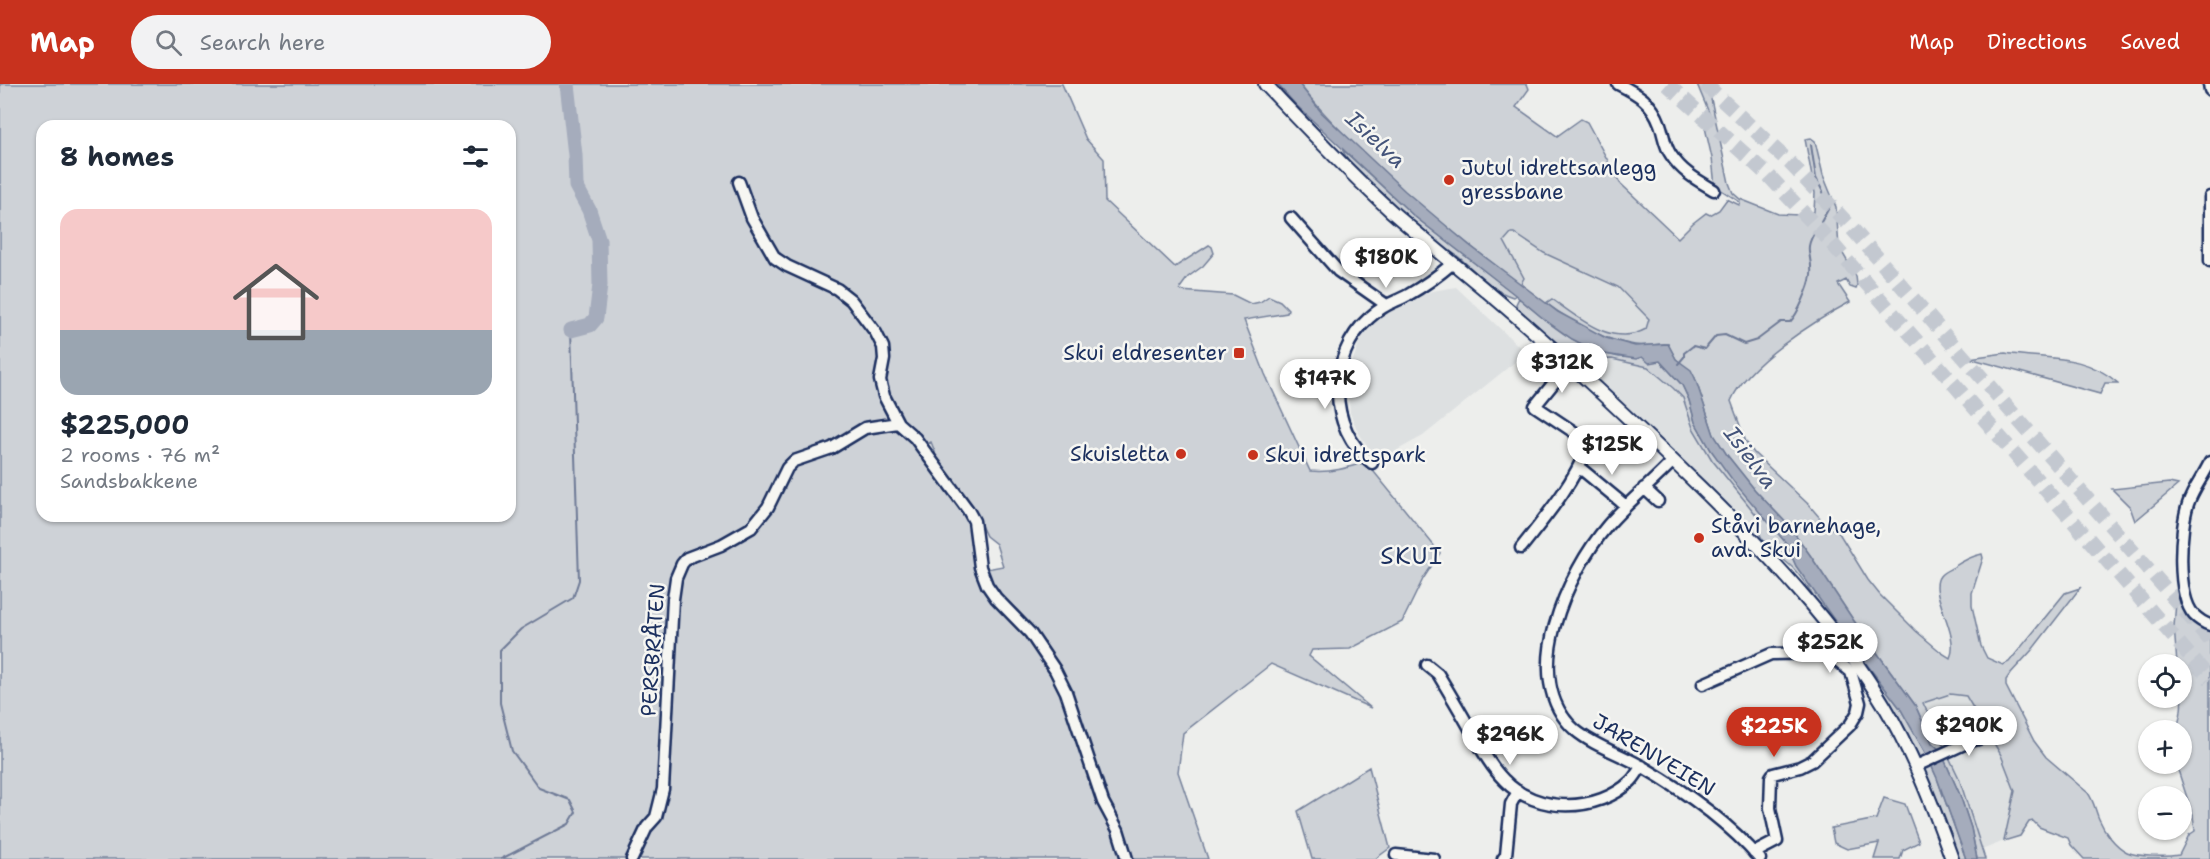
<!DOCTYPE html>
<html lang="en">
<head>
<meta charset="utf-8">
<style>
	:root { --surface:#fff; --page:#f2f2f3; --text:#1f2937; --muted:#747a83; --line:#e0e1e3; --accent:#c8321e }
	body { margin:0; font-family:"Shantell Sans",sans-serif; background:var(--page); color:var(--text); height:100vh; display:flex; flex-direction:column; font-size:22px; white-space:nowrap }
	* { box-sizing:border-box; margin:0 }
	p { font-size:20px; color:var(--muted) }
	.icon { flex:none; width:33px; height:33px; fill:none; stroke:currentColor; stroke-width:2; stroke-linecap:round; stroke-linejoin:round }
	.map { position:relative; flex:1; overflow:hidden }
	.drawer { position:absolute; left:36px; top:36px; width:480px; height:402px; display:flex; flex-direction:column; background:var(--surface); border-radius:18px; box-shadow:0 2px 4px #0004 }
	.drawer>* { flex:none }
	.tools { position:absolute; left:2138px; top:570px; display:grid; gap:12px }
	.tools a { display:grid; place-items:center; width:54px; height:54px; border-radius:50%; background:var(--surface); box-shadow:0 2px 4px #0004; font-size:30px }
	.price { position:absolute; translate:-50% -51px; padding:0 14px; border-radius:21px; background:#fff; color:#222; font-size:20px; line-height:39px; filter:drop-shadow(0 2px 3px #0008) }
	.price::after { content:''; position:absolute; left:50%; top:36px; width:18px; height:14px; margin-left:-9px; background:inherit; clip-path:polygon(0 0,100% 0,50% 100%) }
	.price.active { background:var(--accent); color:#fff }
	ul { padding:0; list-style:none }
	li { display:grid; align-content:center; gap:12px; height:318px; padding:0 24px }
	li+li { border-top:2px solid var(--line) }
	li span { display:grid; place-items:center; height:186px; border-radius:18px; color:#555 }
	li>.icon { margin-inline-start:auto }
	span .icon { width:108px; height:108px; fill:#fffc; stroke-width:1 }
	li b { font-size:26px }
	h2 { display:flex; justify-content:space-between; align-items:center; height:72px; padding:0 24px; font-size:26px }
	header { display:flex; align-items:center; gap:36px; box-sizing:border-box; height:84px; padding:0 30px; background:var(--accent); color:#fff }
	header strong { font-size:28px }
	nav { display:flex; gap:33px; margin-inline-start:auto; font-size:21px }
	.search { width:420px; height:54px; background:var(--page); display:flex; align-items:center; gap:15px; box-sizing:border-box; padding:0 21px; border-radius:33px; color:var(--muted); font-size:22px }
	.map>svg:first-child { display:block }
	.built { fill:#dde0e1 }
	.green { fill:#ced2d7; stroke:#74809a; stroke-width:1.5; fill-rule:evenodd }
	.water { fill:#a5acbc; stroke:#6e7a96; stroke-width:1.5 }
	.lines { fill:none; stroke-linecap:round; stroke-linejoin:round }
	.stream { stroke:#6e7a96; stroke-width:2 }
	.river { stroke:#a5acbc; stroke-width:15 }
	.highway-tunnel { stroke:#c3c8d0; stroke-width:15; stroke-dasharray:15 8; stroke-linecap:butt }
	.minor-casing { stroke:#1b2f5e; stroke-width:15 }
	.major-casing { stroke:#1b2f5e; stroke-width:16 }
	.minor { stroke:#f6f6f2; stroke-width:10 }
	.major { stroke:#f6f6f2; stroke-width:12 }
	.poi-dot { fill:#c8321e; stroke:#f6f6f2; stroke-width:2 }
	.labels { text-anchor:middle; stroke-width:5; stroke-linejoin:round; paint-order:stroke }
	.poi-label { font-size:21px; fill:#1b2f5e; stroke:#f6f6f2; text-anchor:start }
	.street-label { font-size:21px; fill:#1b2f5e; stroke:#f6f6f2 }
	.water-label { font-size:22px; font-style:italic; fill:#44547a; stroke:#f6f6f2 }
	.quarter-label { font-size:24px; letter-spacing:1.5px; fill:#1b2f5e; stroke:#f6f6f2 }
</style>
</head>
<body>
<header>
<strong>Map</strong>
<div class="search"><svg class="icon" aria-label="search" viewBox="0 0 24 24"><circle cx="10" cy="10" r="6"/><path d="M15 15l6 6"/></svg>Search here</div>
<nav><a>Map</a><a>Directions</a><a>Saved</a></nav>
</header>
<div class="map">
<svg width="2210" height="775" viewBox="0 0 2210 775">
	<rect width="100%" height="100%" fill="#edeeec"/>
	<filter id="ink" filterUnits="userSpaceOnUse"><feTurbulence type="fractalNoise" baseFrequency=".0167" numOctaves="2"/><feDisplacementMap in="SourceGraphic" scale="12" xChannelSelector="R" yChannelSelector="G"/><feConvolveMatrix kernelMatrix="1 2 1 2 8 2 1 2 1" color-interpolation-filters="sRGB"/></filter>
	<g filter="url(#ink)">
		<path class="built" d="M 1510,149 L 1514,149 L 1544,169 L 1618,203 L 1649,235 L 1646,245 L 1639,249 L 1613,251 L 1599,247 L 1585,239 L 1552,216 L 1546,219 L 1520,201 L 1524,194 L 1504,157 Z
			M 1456,203 L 1526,269 L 1423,352 L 1392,369 L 1379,369 L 1368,363 L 1358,348 L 1350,329 L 1348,307 L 1350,285 L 1359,259 L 1369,242 L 1388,226 L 1432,207 Z
			M 1594,275 L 1612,275 L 1648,283 L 1683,314 L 1693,344 L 1704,364 L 1758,433 L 1762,441 L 1754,450 L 1595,296 L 1590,280 Z
			M 1950,610 L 1966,612 L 2001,671 L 2016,707 L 2004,757 L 1982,766 L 1959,694 L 1923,618 Z"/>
		<path class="green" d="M 0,0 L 1062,0 L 1086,55 L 1104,75 L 1105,117 L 1175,183 L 1209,161 L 1212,163 L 1214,169 L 1203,182 L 1188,193 L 1180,204 L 1181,207 L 1233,211 L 1251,220 L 1260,218 L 1269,212 L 1280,217 L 1288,225 L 1287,229 L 1244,236 L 1265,290 L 1310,387 C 1331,389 1347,384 1366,378 L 1440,469 L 1423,495 L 1402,538 L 1350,565 L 1312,566 L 1309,572 L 1371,624 L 1271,580 L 1183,649 L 1178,688 L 1208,775 L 0,775 ZM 42,42 L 510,42 L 510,432 L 42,432 ZM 931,358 L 935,368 L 936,380 L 971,420 L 986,452 L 996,460 L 1003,482 L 987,485 L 974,462 L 971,442 L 964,427 L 916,364 Z
			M 1299,0 L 1527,0 L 1529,5 L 1516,23 L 1557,52 L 1581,35 L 1587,38 L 1620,99 L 1678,154 L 1693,139 L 1706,129 L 1710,131 L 1719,126 L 1727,115 L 1739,121 L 1740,118 L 1715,102 L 1712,74 L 1704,39 L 1712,36 L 1697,0 L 1708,1 L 1729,99 L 1733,109 L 1740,115 L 1778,130 L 1799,131 L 1814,128 L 1815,109 L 1805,55 L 1811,54 L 1815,57 L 1823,91 L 1836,123 L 1839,163 L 1856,192 L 1857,201 L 1856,205 L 1850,203 L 1846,196 L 1838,200 L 1850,218 C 1815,237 1747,279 1731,317 L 1746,358 L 1754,369 L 1808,420 L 1826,441 L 1839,449 L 1868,496 L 1880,511 L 1916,547 L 1942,569 L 1950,574 C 1961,549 1927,509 1940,492 C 1943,488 1948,486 1952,484 C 1961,478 1971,472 1982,470 L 1983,474 L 1972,509 L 1972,522 L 1981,562 L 1987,574 L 2003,581 L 2009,578 L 2065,509 L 2080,504 L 2032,566 L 2010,590 L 2006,596 L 2006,602 L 2034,657 L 2046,673 L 2088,709 C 2094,717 2095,726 2099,735 C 2104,747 2115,762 2127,768 C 2137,773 2167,773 2179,771 L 2189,751 L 2195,747 L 2193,732 L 2176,680 L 2181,680 L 2181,646 L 2175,646 C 2185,631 2181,600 2181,580 L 2177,580 L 2174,542 L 2179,483 L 2180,506 L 2210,545 L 2210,775 L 2084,775 L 2071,761 L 2068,754 L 2039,743 L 2033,737 L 2029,738 L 2020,752 L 2004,757 L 2015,707 L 2001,671 L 1966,612 L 1950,610 L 1923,619 L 1959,694 L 1985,775 L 1977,775 L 1971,744 L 1960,711 L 1940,666 L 1932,659 L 1915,621 L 1854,537 L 1810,471 L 1790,443 L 1755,406 L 1727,371 L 1714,351 L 1695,294 L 1676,275 L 1668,260 C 1657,259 1646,263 1635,261 C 1602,256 1573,239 1546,219 L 1552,215 C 1579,234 1612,264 1646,245 L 1649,235 L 1618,203 L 1544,169 L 1514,149 L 1511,149 L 1504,157 L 1524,194 L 1520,201 C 1442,140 1361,77 1299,0 Z
			M 1342,65 L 1414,132 L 1516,211 L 1513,213 C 1492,207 1477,189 1461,175 C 1454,169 1445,165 1438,159 C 1413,142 1353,91 1342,65 Z
			M 1519,214 C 1549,240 1579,266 1619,273 C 1627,274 1635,273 1642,273 C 1649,274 1653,278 1660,277 L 1682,301 L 1689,316 L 1695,338 L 1711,366 L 1786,459 L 1796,482 L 1849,557 L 1900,624 L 1927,672 L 1937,694 L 1966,775 L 1956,775 L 1917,671 L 1818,520 C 1811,507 1803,495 1793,484 C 1781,472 1762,462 1758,445 L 1762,441 L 1758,433 L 1712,376 L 1693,344 L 1683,314 L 1673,304 L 1648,283 L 1612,275 L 1591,276 L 1590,280 L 1596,289 L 1595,296 L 1518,228 L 1516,220 Z
			M 2005,269 C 2048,276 2083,269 2118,299 L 2105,299 L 2100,310 L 1969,274 Z
			M 2169,399 L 2178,401 L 2135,437 L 2130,423 L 2112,405 Z
			M 1369,683 L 1390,764 L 1375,775 L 1312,775 L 1298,727 Z
			M 1884,714 L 1905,720 L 1919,758 L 1903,766 L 1900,775 L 1874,775 L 1879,759 L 1847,765 L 1834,759 L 1831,744 L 1876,735 Z"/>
		<path class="water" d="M 1277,0 L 1299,0 L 1322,29 L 1405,107 L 1469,161 L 1558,228 L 1606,254 L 1635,262 L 1668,260 L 1676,275 L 1691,286 L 1695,294 L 1714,351 L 1727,371 L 1755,406 L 1790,443 L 1810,471 L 1854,537 L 1915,621 L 1932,659 L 1940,666 L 1960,711 L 1971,744 L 1977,775 L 1966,775 L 1937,694 L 1927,672 L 1900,624 L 1849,557 L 1796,482 L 1786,459 L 1734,398 L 1711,366 L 1695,338 L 1689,316 L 1682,301 L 1660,277 L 1649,279 L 1642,273 L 1636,275 L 1599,269 L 1572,255 L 1545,236 L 1514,210 L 1414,132 L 1296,21 Z"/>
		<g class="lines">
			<path class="stream" d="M 1811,61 L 1816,94 L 1830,122 L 1821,138
				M 1678,280 L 1684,273 L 1684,269 L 1693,262 L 1705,265 L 1716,252 L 1725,251 L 1744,260 L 1757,256 L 1781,238 L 1790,238 C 1798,230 1810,202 1811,191 C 1813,169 1802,168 1816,146
				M 501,775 L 569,740 L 576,728 L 570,716 L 539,704 L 512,667 L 500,619 L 500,566 L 521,545 L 573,514 L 579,496 L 571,246"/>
			<path class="river" d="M 567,0 L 575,71 L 576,102 L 589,126 L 599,156 L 600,201 L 596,234 L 590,241 L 571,246"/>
			<path class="highway-tunnel" d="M 1667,0 L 1769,92 L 1828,155 L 2210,595
				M 1705,0 L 1790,79 L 1848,140 L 2210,556"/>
			<defs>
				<path id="minor" d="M 1618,0 C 1638,10 1652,18 1660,40 C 1664,51 1664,61 1671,71 C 1682,88 1697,96 1714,106
					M 2209,0 L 2210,6
					M 739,98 L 752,134 L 775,174 L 787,182 L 837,205 L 851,216 L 876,249 L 883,263 L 884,275 L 880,296 L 884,312 L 898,339 L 915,354 L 968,426 L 974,437 L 980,483 L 987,501 L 996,514 L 1030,549 L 1055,586 L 1066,608 L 1103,718 L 1118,746 L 1127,775
					M 2210,113 L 2210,177
					M 1291,134 L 1338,187 L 1385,220
					M 1673,377 C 1652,399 1628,418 1608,441 C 1568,488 1517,594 1575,646 C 1594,662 1621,670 1643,683 C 1686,708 1727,737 1760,775
					M 2210,378 C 2203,393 2193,405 2188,420 C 2180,444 2176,511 2194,531 C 2198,535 2204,539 2210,541
					M 1372,379 C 1327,345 1327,271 1369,234 C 1383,221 1393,219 1408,211 C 1424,202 1439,191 1453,179
					M 1580,384 L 1626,422
					M 1644,404 L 1658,417
					M 1521,464 C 1546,432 1572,402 1587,364 L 1574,348 L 1535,322 L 1569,280
					M 1427,581 L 1438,590 C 1450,610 1462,630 1473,650 C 1482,666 1491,683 1504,696 C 1536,730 1598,729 1631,697 C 1635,693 1638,687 1642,682
					M 1703,600 L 1771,570 L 1822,569 L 1838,565
					M 1916,682 L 1971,657 L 1985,653
					M 1754,769 L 1777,757 L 1770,724 L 1771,693 L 1773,690 L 1800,683 L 1812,677 L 1850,641 L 1858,628 L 1860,619 L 1851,588 L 1839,578 L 1833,568
					M 1396,771 L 1434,775
					M 632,775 L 647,743 L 656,733 L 663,705 L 673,515 L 676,494 L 682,480 L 687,474 L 721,461 L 751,444 L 768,423 L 787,384 L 794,377 L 832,364 L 865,344 L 898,339
					M 1503,775 L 1506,771 L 1511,720 L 1518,707"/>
				<path id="major" d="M 1265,0 C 1306,43 1347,87 1391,127 C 1425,157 1461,185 1496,215 C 1567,275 1634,339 1701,404 C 1768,470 1835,540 1884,621 C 1913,670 1933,722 1952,775"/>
			</defs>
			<use href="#minor" class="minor-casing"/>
			<use href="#major" class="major-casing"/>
			<use href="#minor" class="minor"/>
			<use href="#major" class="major"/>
		</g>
	</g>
	<g class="poi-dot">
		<circle cx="1449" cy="96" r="6"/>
		<rect x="1233" y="263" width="12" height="12" rx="3"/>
		<circle cx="1181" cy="370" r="6"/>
		<circle cx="1253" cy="371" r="6"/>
		<circle cx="1699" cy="454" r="6"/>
	</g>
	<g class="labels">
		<g class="poi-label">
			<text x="1461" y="91">Jutul idrettsanlegg<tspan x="1461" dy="24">gressbane</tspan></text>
			<text x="1227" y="276" text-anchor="end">Skui eldresenter</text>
			<text x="1169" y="377" text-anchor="end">Skuisletta</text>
			<text x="1265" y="378">Skui idrettspark</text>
			<text x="1711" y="449">Ståvi barnehage,<tspan x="1711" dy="24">avd. Skui</tspan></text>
		</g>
		<g class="street-label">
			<text transform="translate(653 566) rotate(-86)" y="7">PERSBRÅTEN</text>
			<text transform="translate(1654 671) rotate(31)" y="7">JARENVEIEN</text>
		</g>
		<g class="water-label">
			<text transform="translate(1376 55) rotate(43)" y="8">Isielva</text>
			<text transform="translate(1751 373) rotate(53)" y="8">Isielva</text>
		</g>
		<g class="quarter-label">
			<text x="1412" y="480">SKUI</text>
		</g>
	</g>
</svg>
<div class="tools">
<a><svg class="icon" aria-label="locate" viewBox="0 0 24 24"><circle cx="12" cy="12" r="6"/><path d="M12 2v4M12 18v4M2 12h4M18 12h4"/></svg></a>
<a>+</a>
<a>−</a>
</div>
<b class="price" style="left:1386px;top:205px">$180K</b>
<b class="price" style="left:1562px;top:310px">$312K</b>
<b class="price" style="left:1325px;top:326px">$147K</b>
<b class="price" style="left:1612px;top:392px">$125K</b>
<b class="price" style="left:1830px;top:590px">$252K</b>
<b class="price" style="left:1969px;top:673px">$290K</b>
<b class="price active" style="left:1774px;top:674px">$225K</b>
<b class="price" style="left:1510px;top:682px">$296K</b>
<section class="drawer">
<h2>8 homes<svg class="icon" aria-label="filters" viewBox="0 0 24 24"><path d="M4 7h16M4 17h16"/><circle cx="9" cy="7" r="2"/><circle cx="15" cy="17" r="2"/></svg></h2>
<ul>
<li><span style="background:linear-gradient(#f6c9c9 65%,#9aa5b1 0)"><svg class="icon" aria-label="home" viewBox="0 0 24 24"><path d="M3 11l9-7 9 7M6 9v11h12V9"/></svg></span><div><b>$225,000</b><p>2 rooms · 76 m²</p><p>Sandsbakkene</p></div></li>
</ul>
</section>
</div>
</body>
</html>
